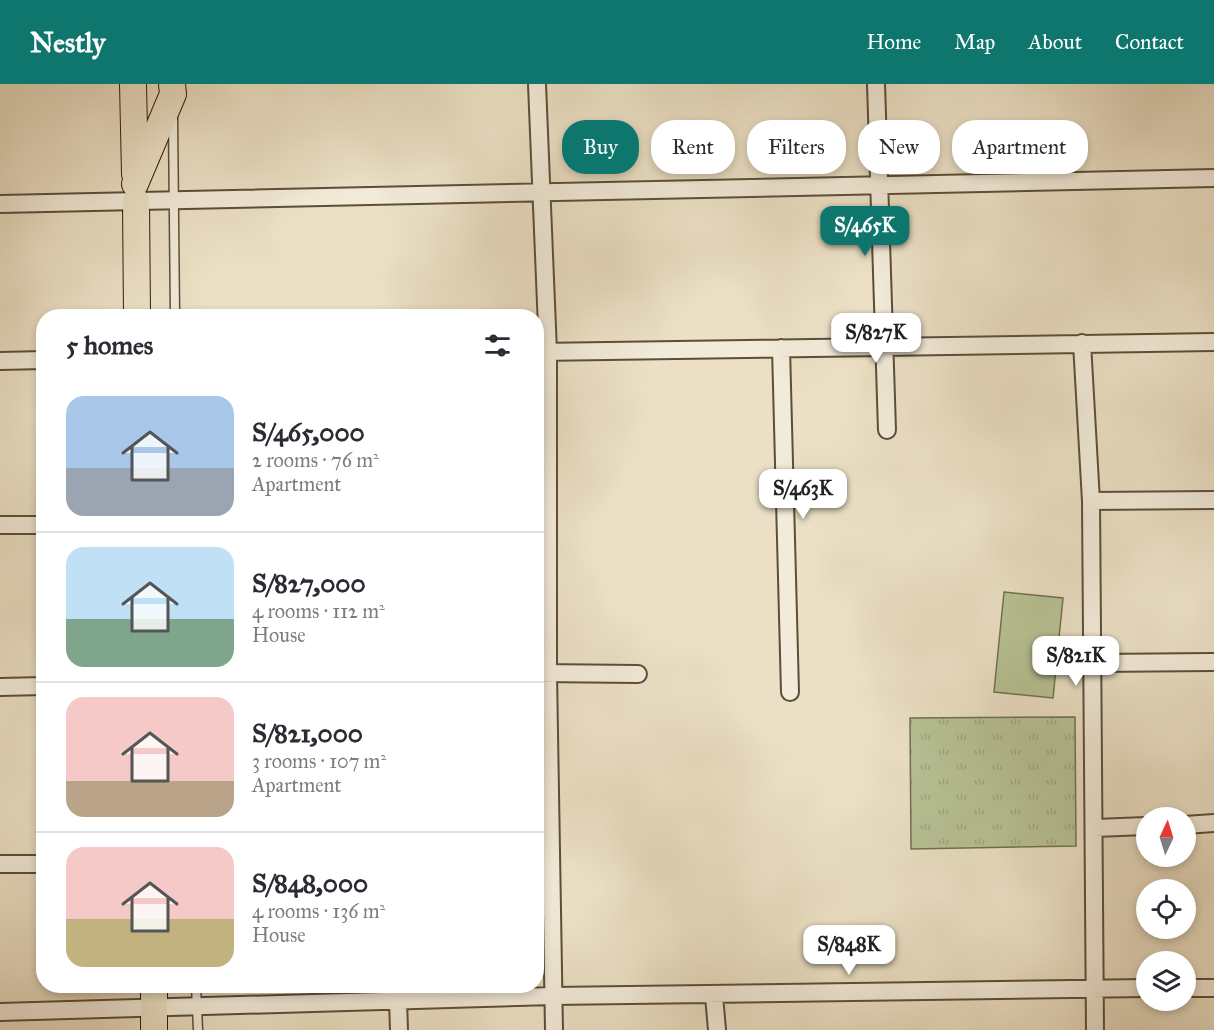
<!DOCTYPE html>
<html lang="en">
<head>
<meta charset="utf-8">
<style>
	:root { --surface:#fff; --page:#f7f7f7; --text:#2b2b33; --muted:#7c7c81; --line:#e1e1e2; --accent:#0f766e }
	body { margin:0; font-family:"IM FELL Great Primer",serif; background:var(--page); color:var(--text); height:100vh; display:flex; flex-direction:column; font-size:22px; white-space:nowrap }
	* { box-sizing:border-box; margin:0 }
	p { font-size:20px; color:var(--muted) }
	.icon { flex:none; width:33px; height:33px; fill:none; stroke:currentColor; stroke-width:2; stroke-linecap:round; stroke-linejoin:round }
	.map { position:relative; flex:1; overflow:hidden }
	.details { position:absolute; left:36px; top:225px; width:508px; height:684px; display:flex; flex-direction:column; background:var(--surface); border-radius:24px; box-shadow:0 3px 9px #0003 }
	.details>* { flex:none }
	.banner { position:absolute; left:562px; top:36px; width:561px; height:54px; display:flex; gap:12px }
	.needle { width:39px; rotate:4deg }
	.controls { position:absolute; left:1136px; top:723px; display:grid; gap:12px }
	.controls a { display:grid; place-items:center; width:60px; height:60px; border-radius:50%; background:var(--surface); box-shadow:0 3px 9px #0003; font-size:30px }
	.price { position:absolute; translate:-50% -51px; padding:0 14px; border-radius:12px; background:#fff; color:#222; font-size:20px; line-height:39px; filter:drop-shadow(0 2px 3px #0008) }
	.price::after { content:''; position:absolute; left:50%; top:36px; width:18px; height:14px; margin-left:-9px; background:inherit; clip-path:polygon(0 0,100% 0,50% 100%) }
	.price.current { background:var(--accent); color:#fff }
	ul { padding:0; list-style:none }
	li { display:flex; align-items:center; gap:18px; height:150px; padding:0 30px }
	li+li { border-top:2px solid var(--line) }
	li span { display:grid; place-items:center; flex:none; width:168px; height:120px; border-radius:18px; color:#555 }
	li>.icon { margin-inline-start:auto }
	span .icon { width:72px; height:72px; fill:#fffc; stroke-width:1 }
	li b { font-size:26px }
	h2 { display:flex; justify-content:space-between; align-items:center; height:72px; padding:0 30px; font-size:26px }
	.pill { padding:0 21px; border-radius:24px; background:var(--surface); box-shadow:0 3px 9px #0003; font-size:21px; line-height:54px }
	.pill.current { background:var(--accent); color:#fff }
	header { display:flex; align-items:center; gap:36px; box-sizing:border-box; height:84px; padding:0 30px; background:var(--accent); color:#fff }
	header strong { font-size:28px }
	nav { display:flex; gap:33px; margin-inline-start:auto; font-size:21px }
	.map>svg:first-child { display:block }
	.grass { fill:#b7c295; stroke:#72704f; stroke-width:1.5 }
	.park { fill:url(#park-tufts); stroke:#72704f; stroke-width:1.5 }
	.lines { fill:none; stroke-linecap:round; stroke-linejoin:round }
	.lane-casing { stroke:#5d4e38; stroke-width:11 }
	.street-casing { stroke:#5d4e38; stroke-width:20 }
	.primary-casing { stroke:#2e1d09; stroke-width:28 }
	.lane { stroke:#f2ebd9; stroke-width:8 }
	.street { stroke:#f2ebd9; stroke-width:16 }
	.primary { stroke:#ebe0c5; stroke-width:26 }
</style>
</head>
<body>
<header>
<strong>Nestly</strong>
<nav><a>Home</a><a>Map</a><a>About</a><a>Contact</a></nav>
</header>
<div class="map">
<svg width="1214" height="946" viewBox="0 0 1214 946">
	<defs>
		<pattern id="park-tufts" width="24" height="20" patternUnits="userSpaceOnUse" patternTransform="scale(1.5)"><rect width="24" height="20" fill="#b7c295"/><path d="M3 7l-1-3M5 7V3M7 7l1-3M15 17l-1-3M17 17v-4M19 17l1-3" fill="none" stroke="#9ea67f"/></pattern>
	</defs>
	<rect width="100%" height="100%" fill="#ebe0c5"/>
	<filter id="stains"><feTurbulence type="fractalNoise" baseFrequency=".00333" numOctaves="4"/><feColorMatrix values="0 0 0 0 .2 0 0 0 0 .09 0 0 0 0 .02 0 0 0 .5 -.17"/></filter>
	<radialGradient id="worn" r=".72"><stop offset=".6" stop-color="#630" stop-opacity="0"/><stop offset="1" stop-color="#630" stop-opacity=".3"/></radialGradient>
	<path class="grass" d="M 1004,508 L 1063,514 L 1053,614 L 994,608 Z"/>
	<path class="park" d="M 1075,633 L 1076,762 L 911,765 L 910,634 Z"/>
	<g class="lines">
		<defs>
			<path id="lane" d="M 173,34 L 175,232
				M 196,902 L 198,946"/>
			<path id="street" d="M 537,0 L 548,268 L 548,589 L 554,946
				M 876,0 L 887,346
				M 0,120 L 1214,94
				M 1082,259 L 1091,417 L 1095,946
				M 781,264 L 790,608
				M 538,268 L 1214,258
				M 0,277 L 44,276
				M 1091,417 L 1214,416
				M 0,441 L 44,441
				M 1093,579 L 1214,578
				M 538,589 L 638,590
				M 0,603 L 44,602
				M 1185,741 L 1214,739
				M 1095,744 L 1146,742
				M 0,780 L 44,780
				M 1185,904 L 1214,904
				M 714,912 L 717,946
				M 398,916 L 399,946
				M 0,928 L 553,912 L 1146,904"/>
			<path id="primary" d="M 133,0 L 135,90
				M 135,100 L 173,10 L 172,0
				M 136,117 L 137,232
				M 154,902 L 154,946"/>
		</defs>
		<use href="#lane" class="lane-casing"/>
		<use href="#street" class="street-casing"/>
		<use href="#primary" class="primary-casing"/>
		<use href="#lane" class="lane"/>
		<use href="#street" class="street"/>
		<use href="#primary" class="primary"/>
	</g>
	<rect width="100%" height="100%" filter="url(#stains)"/>
	<rect width="100%" height="100%" fill="url(#worn)"/>
</svg>
<div class="controls">
<a><svg class="needle" viewBox="-14 -14 28 28"><path d="M0-13l5 13h-10z" fill="#e53935"/><path d="M0 13l5-13h-10z" fill="#7c7c81"/></svg></a>
<a><svg class="icon" aria-label="locate" viewBox="0 0 24 24"><circle cx="12" cy="12" r="6"/><path d="M12 2v4M12 18v4M2 12h4M18 12h4"/></svg></a>
<a><svg class="icon" aria-label="layers" viewBox="0 0 24 24"><path d="M12 4l9 5-9 5-9-5zM3 14l9 5 9-5"/></svg></a>
</div>
<b class="price current" style="left:865px;top:173px">S/465K</b>
<b class="price" style="left:876px;top:280px">S/827K</b>
<b class="price" style="left:803px;top:436px">S/463K</b>
<b class="price" style="left:1076px;top:603px">S/821K</b>
<b class="price" style="left:849px;top:892px">S/848K</b>
<div class="banner">
<a class="pill current">Buy</a>
<a class="pill">Rent</a>
<a class="pill">Filters</a>
<a class="pill">New</a>
<a class="pill">Apartment</a>
</div>
<section class="details">
<h2>5 homes<svg class="icon" aria-label="filters" viewBox="0 0 24 24"><path d="M4 7h16M4 17h16"/><circle cx="9" cy="7" r="2"/><circle cx="15" cy="17" r="2"/></svg></h2>
<ul>
<li><span style="background:linear-gradient(#a9c7e8 60%,#9aa5b1 0)"><svg class="icon" aria-label="home" viewBox="0 0 24 24"><path d="M3 11l9-7 9 7M6 9v11h12V9"/></svg></span><div><b>S/465,000</b><p>2 rooms · 76 m²</p><p>Apartment</p></div></li>
<li><span style="background:linear-gradient(#bfe0f5 60%,#7fa58c 0)"><svg class="icon" aria-label="home" viewBox="0 0 24 24"><path d="M3 11l9-7 9 7M6 9v11h12V9"/></svg></span><div><b>S/827,000</b><p>4 rooms · 112 m²</p><p>House</p></div></li>
<li><span style="background:linear-gradient(#f6c9c9 70%,#b9a48a 0)"><svg class="icon" aria-label="home" viewBox="0 0 24 24"><path d="M3 11l9-7 9 7M6 9v11h12V9"/></svg></span><div><b>S/821,000</b><p>3 rooms · 107 m²</p><p>Apartment</p></div></li>
<li><span style="background:linear-gradient(#f6c9c9 60%,#c2b280 0)"><svg class="icon" aria-label="home" viewBox="0 0 24 24"><path d="M3 11l9-7 9 7M6 9v11h12V9"/></svg></span><div><b>S/848,000</b><p>4 rooms · 136 m²</p><p>House</p></div></li>
</ul>
</section>
</div>
</body>
</html>
